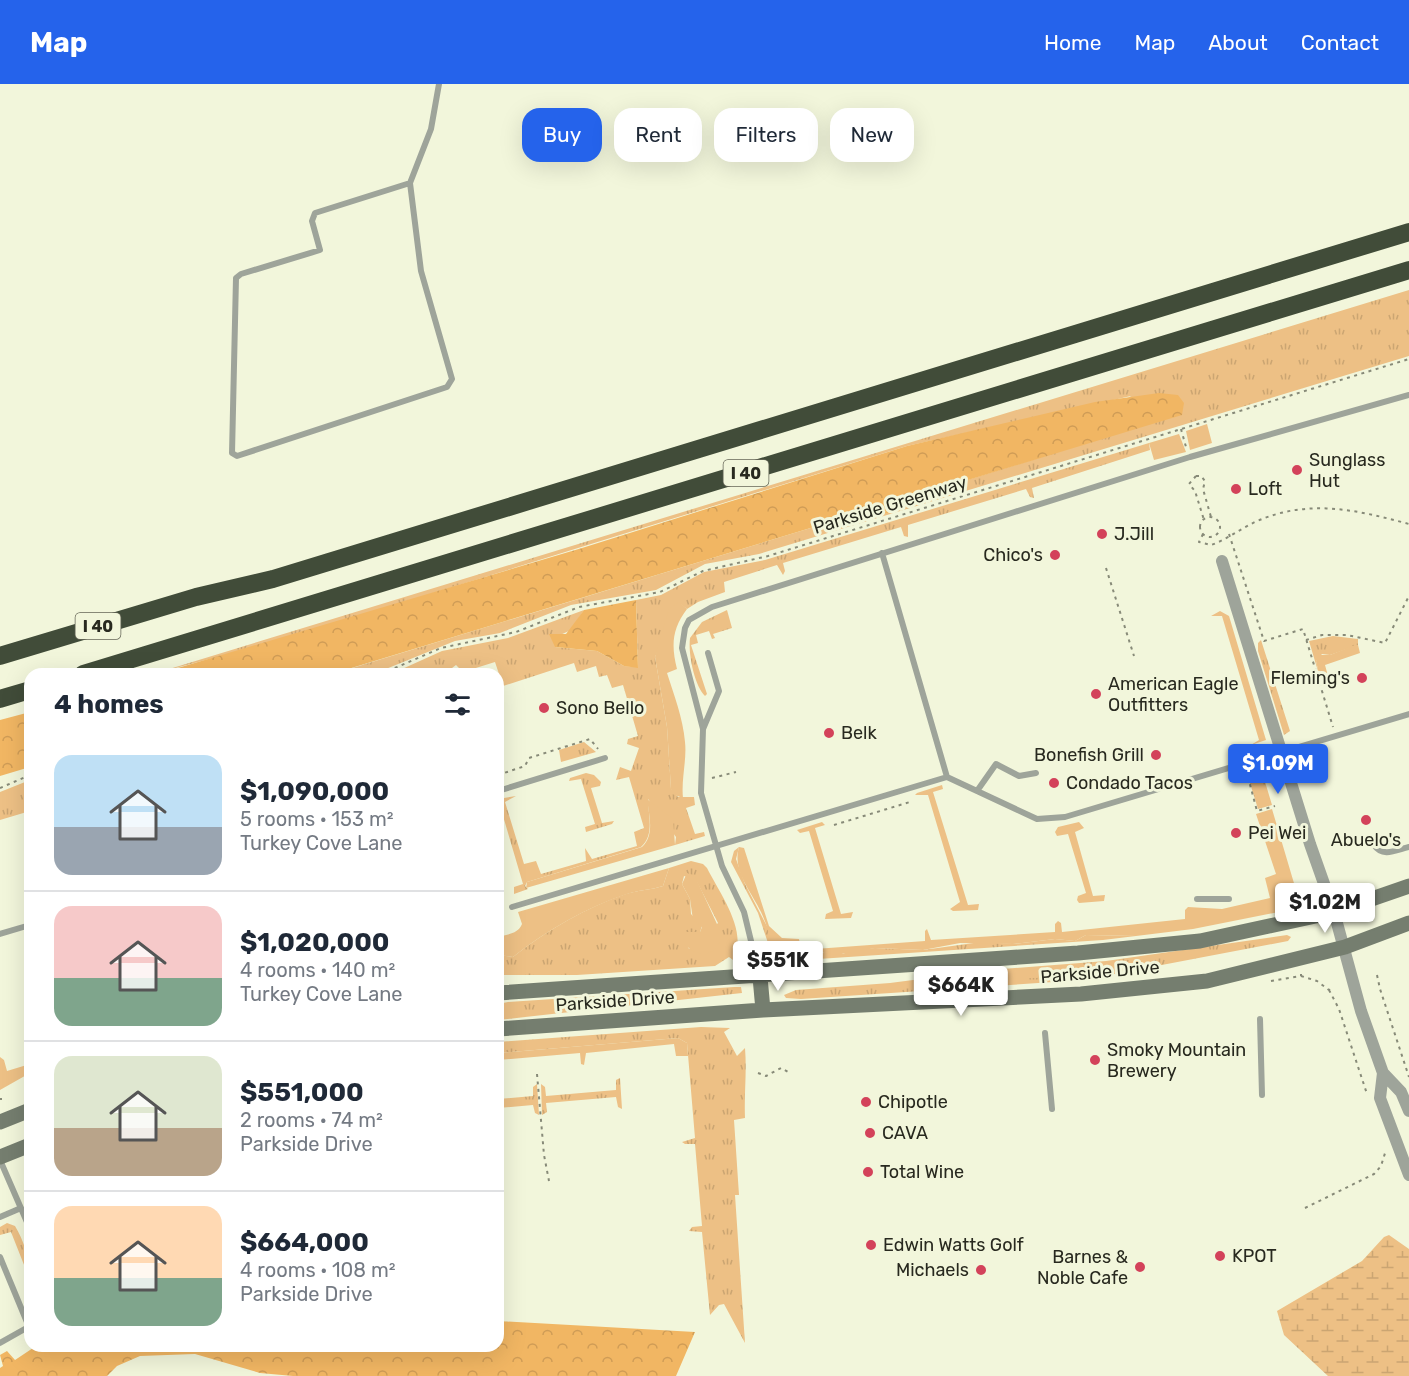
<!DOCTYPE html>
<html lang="en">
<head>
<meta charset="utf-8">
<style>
	:root { --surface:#fff; --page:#f6f6f7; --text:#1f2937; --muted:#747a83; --line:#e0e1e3; --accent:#2563eb }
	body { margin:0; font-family:Rubik,sans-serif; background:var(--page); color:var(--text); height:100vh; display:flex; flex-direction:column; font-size:22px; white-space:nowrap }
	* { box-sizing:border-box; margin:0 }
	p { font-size:20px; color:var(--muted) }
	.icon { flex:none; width:33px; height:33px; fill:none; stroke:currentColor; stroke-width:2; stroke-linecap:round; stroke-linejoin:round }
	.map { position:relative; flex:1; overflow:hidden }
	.details { position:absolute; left:24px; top:584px; width:480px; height:684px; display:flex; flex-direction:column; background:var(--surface); border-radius:18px; box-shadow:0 6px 24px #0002 }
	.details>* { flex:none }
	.guide { position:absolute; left:522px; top:24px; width:570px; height:54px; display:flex; gap:12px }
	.price { position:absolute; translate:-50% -51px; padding:0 14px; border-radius:6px; background:#fff; color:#222; font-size:20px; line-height:39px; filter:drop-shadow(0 2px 3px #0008) }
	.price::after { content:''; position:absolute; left:50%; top:36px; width:18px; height:14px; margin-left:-9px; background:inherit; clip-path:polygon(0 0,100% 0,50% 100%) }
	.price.on { background:var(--accent); color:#fff }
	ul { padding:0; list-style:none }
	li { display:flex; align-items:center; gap:18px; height:150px; padding:0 30px }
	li+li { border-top:2px solid var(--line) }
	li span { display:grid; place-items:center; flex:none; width:168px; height:120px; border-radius:18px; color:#555 }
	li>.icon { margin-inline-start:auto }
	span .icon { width:72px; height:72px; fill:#fffc; stroke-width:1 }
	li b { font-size:26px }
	h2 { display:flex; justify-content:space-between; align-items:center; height:72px; padding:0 30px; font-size:26px }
	.tag { padding:0 21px; border-radius:18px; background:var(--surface); box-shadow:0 6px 24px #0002; font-size:21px; line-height:54px }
	.tag.on { background:var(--accent); color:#fff }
	header { display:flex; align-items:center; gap:36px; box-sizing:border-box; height:84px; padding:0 30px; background:var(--accent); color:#fff }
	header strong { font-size:28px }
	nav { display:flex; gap:33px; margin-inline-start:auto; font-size:21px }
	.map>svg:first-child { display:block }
	.grass { fill:url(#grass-tufts); fill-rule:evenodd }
	.forest { fill:url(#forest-crowns) }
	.wetland { fill:url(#wetland-marsh) }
	.garden { fill:#edc085 }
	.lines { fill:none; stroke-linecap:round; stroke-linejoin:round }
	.path { stroke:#878a78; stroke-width:2; stroke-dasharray:3 4.5; stroke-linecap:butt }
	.lane { stroke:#9ea49a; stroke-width:6 }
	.street { stroke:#9ea49a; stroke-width:12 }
	.secondary { stroke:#757e6f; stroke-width:15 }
	.highway { stroke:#414c39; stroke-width:18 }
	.poi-dot { fill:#d3425a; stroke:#f2f6db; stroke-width:2 }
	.labels { text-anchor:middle; stroke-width:6; stroke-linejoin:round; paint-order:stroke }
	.shield { fill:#f2f6db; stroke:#656657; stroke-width:1.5 }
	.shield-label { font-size:16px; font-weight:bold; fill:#28291f }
	.poi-label { font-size:18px; fill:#28291f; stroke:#f2f6db; text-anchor:start }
	.street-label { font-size:18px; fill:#28291f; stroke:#f2f6db }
</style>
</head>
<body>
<header>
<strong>Map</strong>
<nav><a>Home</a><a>Map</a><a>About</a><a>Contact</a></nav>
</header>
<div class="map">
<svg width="1409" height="1292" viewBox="0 0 1409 1292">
	<defs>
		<pattern id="grass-tufts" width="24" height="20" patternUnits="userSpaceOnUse" patternTransform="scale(1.5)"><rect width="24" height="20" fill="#edc085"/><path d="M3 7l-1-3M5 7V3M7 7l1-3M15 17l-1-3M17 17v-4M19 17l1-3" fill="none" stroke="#cba572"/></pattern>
		<pattern id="forest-crowns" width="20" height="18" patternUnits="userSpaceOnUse" patternTransform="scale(1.5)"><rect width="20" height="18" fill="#f1b663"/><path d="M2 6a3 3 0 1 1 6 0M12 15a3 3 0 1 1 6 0" fill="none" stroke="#cf9c56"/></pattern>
		<pattern id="wetland-marsh" width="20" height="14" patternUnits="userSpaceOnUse" patternTransform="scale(1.5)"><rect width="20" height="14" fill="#edc085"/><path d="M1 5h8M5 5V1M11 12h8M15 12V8" fill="none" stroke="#cba572"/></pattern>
	</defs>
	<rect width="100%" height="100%" fill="#f2f6db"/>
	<path class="grass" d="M 1409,206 L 1409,272 L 759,470 L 705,480 L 656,506 L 571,521 L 500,549 L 455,557 L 376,589 L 336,589 L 827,439 L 834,444 L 894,427 L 899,417 L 1045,372 L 1131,312 L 907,362 L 288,554 L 153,590 Z
		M 1149,359 L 1150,366 L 1032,404 L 1034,414 L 1030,413 L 1026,405 L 908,441 L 908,453 L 904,452 L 901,443 L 783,479 L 785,487 L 783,491 L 777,481 L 724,498 L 725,508 L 698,518 L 687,525 L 679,519 L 655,573 L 667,643 L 671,705 L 678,713 L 694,713 L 695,721 L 686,724 L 695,750 L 704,748 L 705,752 L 675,761 L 676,753 L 648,715 C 648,731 655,750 641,763 L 527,798 L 525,802 L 528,805 L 514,810 L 514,803 L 523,800 L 498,715 L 516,712 L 505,718 L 524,780 L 536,777 L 541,790 L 586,777 L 585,764 L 592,775 L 637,762 L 634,748 L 644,744 L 629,693 L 616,696 L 620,683 L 631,687 L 639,664 L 627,660 L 628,655 L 638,652 L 623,601 L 612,604 L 607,591 L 599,593 L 596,582 L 577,588 L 574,579 L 503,602 L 495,578 L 463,588 L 456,581 L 452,584 L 452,589 L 391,590 L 442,567 L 508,554 L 584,526 L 571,546 L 558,552 L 555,563 L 597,567 L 624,582 L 638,583 L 636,516 L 661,511 L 704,488 L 765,476 Z
		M 727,526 L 732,544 L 713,550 L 715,554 L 712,555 L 709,547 L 696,551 L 698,559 L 691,561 L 707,610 L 705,612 C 694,601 688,569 690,554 L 702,538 Z
		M 1333,552 L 1358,555 L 1358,561 L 1330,571 L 1322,570 L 1316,577 L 1320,594 L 1309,557 Z
		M 1261,556 L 1290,647 L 1284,651 L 1258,567 L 1258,559 Z
		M 584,658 L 596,668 L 561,678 L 559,666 Z
		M 586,689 L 594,691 L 601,698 L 600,702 L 591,704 L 602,739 L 614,737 L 612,740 L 586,748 L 585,743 L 595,740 L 581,695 L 569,697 L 570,694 Z
		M 1263,691 L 1272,721 L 1258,725 L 1249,696 Z
		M 30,696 L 30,727 L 0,736 L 0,708 Z
		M 739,763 L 736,775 L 745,800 L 771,850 L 772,859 L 795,871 L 805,872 L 825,868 L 843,870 L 851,866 L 875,864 L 923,866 L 981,858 L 1013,860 L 1055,855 L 1075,857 L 1086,851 L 1136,852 L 1103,856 L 803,876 L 783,871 L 781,875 L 769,862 L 758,829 L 731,778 L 734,767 Z
		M 691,777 L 703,780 L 707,784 C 720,810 749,848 733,876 L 729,873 L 715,882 L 577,891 L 498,891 L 498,871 L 513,873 C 547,846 585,824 626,810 C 638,806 651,806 663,802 L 669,784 ZM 684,792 L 696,796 L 718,839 L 691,865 L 688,864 L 687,848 L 700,848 L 702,842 L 691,830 L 690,815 L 682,800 Z
		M 1287,851 L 1291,853 L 1288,857 L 1083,896 L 801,915 L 786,914 L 784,911 L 796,906 L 890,899 L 990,886 L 1106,877 Z
		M 734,903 L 741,903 L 742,909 L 498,936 L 498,920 L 508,918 Z
		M 701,943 L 730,944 L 724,948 L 737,972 L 745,964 C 747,988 744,1010 745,1034 L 734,1036 L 739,1111 L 735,1111 L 745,1259 L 724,1220 L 719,1221 L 710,1231 L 702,1148 L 689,1147 L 692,1143 L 702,1142 L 695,1060 L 685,1060 L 682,1058 L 695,1054 L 687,959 L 678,954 L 498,969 L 498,958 Z
		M 620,994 L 622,1025 L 618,1023 L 616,1013 L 546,1019 L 547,1028 L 542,1031 L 541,1000 L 545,1003 L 546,1012 L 616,1006 L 616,996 Z
		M 537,1000 L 539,1031 L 535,1029 L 533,1021 L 498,1024 L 498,1015 L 533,1012 L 533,1003 Z
		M 7,1139 L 15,1142 C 25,1159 30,1176 30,1196 L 11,1148 L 0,1151 L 0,1143 Z"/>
	<path class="forest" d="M 1159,309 L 1178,311 L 1184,319 L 1182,331 L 899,417 L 895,427 L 834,444 L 827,439 L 335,589 L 161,589 L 582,464 L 907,362 L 1095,318 Z
		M 636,516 L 638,584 L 624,582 L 597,567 L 555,563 L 549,550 L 566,550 L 584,526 Z
		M 30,628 L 30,683 L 0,692 L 0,636 Z
		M 498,1237 L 695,1248 L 676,1292 L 293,1292 L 260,1289 L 195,1270 L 140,1272 L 117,1282 L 107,1292 L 0,1292 L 0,1284 L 3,1282 L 0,1271 L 7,1267 L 15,1276 L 36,1262 L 498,1262 Z"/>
	<path class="wetland" d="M 1389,1151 L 1409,1165 L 1409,1292 L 1328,1292 L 1284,1251 L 1277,1227 L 1362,1177 L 1384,1153 Z"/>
	<path class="garden" d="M 1207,340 L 1212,359 L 1190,366 L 1186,347 Z
		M 1179,350 L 1186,368 L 1154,376 L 1149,359 Z
		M 679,518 L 687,525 C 672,545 671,561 677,585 L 667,589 C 674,611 683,634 685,658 C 687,676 681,695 683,714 L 672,710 L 671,705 L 667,643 L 655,573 L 669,525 Z
		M 1220,527 L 1229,532 L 1266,656 L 1251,661 L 1259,656 L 1222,532 L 1211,532 Z
		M 1355,561 L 1358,561 L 1360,569 L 1325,581 L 1328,592 L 1320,594 L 1316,577 L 1319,571 L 1330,571 Z
		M 942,701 L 943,705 L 933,708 L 968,821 L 979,820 L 978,826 L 953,827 L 950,825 L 960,818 L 928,711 L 915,711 L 917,709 Z
		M 647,715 L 673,735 L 675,761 L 526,804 L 527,798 L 642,763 C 655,751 649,731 647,715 Z
		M 1272,725 L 1296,806 C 1296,818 1294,822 1284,827 L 1193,845 L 1136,852 L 1086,851 L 1075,857 L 1055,855 L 1013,860 L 960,859 L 923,866 L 875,864 L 836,871 L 822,868 L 816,875 L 798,870 L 784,871 L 773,864 C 769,852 767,840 761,828 C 751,807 732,787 739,763 L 744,764 L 769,842 L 782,854 L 799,855 L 801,866 L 925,857 L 925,847 L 927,845 L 931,856 L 1055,848 L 1055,840 L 1058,837 L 1061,839 L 1062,848 L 1185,835 L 1185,826 L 1188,823 L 1222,825 L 1270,814 L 1265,794 L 1276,790 L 1256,730 Z
		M 822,738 L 825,741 L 815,744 L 841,830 L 853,828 L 851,834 L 825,835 L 826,830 L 833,827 L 809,747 L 800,749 L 797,746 Z
		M 1079,738 L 1084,744 L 1075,748 L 1093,812 L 1105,811 L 1104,817 L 1079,819 L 1077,816 L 1078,812 L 1086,809 L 1068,750 L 1057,752 L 1055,748 L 1058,743 Z
		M 669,784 L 663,802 C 651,806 638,806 627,810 C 585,824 547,846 513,873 L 498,871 L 498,853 C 508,850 518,850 522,840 L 518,828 Z
		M 687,789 L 695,792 L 722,851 C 717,874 698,874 684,860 L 684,848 L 700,848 L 702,843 L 693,836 L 690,815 L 682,800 Z
		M 1040,884 L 1079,887 L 1084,888 L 1084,892 L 1009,895 L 1004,892 L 1010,887 Z
		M 678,954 L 687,959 L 688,972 L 676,972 L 674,960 L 586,969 L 584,981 L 581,980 L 580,969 L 498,976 L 498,969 Z
		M 0,973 L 4,976 L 7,987 L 30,980 L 30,989 L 0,1006 Z"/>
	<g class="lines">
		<path class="path" d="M 1181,345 L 1186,363
			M 1196,392 L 1189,400 L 1195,407 L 1204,436
			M 1196,392 L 1201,392 L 1205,397 L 1203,405 L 1211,433
			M1200 443a10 10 0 1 1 20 0a10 10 0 1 1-20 0Z
			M 1203,450 L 1199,458 L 1211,461 C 1226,456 1240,445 1255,438 C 1308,414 1357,426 1409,440
			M 1229,450 L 1264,557 L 1303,545 L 1333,643
			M 1106,484 L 1134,572
			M 1306,556 L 1322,551 L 1347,551 L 1385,559 L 1409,512
			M 381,590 L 441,564 L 516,548 L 579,523 L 660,508 L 703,487 L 768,472 L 1409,275
			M 498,691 L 525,682 L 529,674 L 590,655 L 598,665
			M 1248,693 L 1257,727 L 1275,722
			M 712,694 L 736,688
			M 0,704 L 30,691
			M 834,741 L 910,718
			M 1377,891 L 1380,905 L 1409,993
			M 1301,892 L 1317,897 L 1329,906 L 1331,904
			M 1271,897 L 1301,892 L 1301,890
			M 1329,906 L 1339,925 L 1367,1010
			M 758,989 L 766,992 L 781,984 L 788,988
			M 537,990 L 544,1071 L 549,1097
			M 0,1015 L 2,1015
			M 1305,1124 L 1374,1090 L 1381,1082 L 1386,1066"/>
		<path class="lane" d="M 410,99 L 315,129 L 312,137 L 320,166 L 241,190 L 236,194 L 232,369 L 237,372 L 447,303 L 452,295 L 421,187 L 410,99 L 431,45 L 439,0
			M 882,469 L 947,693
			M 703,645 L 719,607 L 708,569
			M 498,707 L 605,674
			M 977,707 L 996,680 L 1019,692 L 1036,689
			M 1374,761 C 1383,774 1396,766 1409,763
			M 1197,815 L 1229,815
			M 512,823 L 947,693 L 1037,735 L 1065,733 L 1409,630
			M 0,850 L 30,841
			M 759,890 L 744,828 L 722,782 L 701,709 L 703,645 L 682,564 L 685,544 L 689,536 L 712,523 L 1190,373 L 1409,311
			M 1260,935 L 1262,1011
			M 1045,949 L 1052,1025
			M 0,1076 L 30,1145
			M 0,1133 L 21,1124
			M 0,1173 L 29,1243
			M 0,1259 L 30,1242"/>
		<path class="street" d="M 1222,477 L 1310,760 L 1334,828 L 1361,927 L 1383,989 L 1401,1008 L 1409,1027
			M 1383,989 L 1380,1014 L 1409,1091"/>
		<path class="secondary" d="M 760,893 L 763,926
			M 498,909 L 1078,869 L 1200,857 L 1334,828 L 1409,802
			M 498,945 L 763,926 L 1081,910 L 1207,897 L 1345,863 L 1409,839
			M 0,1038 L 30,1026
			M 0,1073 L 30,1061"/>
		<path class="highway" d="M 0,572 L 196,513 L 273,495 L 1409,148
			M 83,590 L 1409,186
			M 0,615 L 30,606"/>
	</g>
	<g class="poi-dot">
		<circle cx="1297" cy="386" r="6"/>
		<circle cx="1236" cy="405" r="6"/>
		<circle cx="1102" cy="450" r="6"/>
		<circle cx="1055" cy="471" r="6"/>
		<circle cx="1362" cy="594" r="6"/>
		<circle cx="1096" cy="610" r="6"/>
		<circle cx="544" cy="624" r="6"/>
		<circle cx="829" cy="649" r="6"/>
		<circle cx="1156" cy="671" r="6"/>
		<circle cx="1054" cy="699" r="6"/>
		<circle cx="1366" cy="736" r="6"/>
		<circle cx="1236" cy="749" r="6"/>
		<circle cx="1095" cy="976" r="6"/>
		<circle cx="866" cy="1018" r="6"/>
		<circle cx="870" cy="1049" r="6"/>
		<circle cx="868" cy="1088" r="6"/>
		<circle cx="871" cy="1161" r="6"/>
		<circle cx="1220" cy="1172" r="6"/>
		<circle cx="1140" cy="1183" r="6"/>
		<circle cx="981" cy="1186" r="6"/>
	</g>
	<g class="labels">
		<g class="shield">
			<rect x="723.5" y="376" width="45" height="26" rx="4.5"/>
			<rect x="75.5" y="529" width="45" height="26" rx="4.5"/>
		</g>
		<g class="shield-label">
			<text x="746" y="395">I 40</text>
			<text x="98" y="548">I 40</text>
		</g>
		<g class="poi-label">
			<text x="1309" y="382">Sunglass<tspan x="1309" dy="21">Hut</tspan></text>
			<text x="1248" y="411">Loft</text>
			<text x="1114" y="456">J.Jill</text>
			<text x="1043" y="477" text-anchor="end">Chico's</text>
			<text x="1350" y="600" text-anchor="end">Fleming's</text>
			<text x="1108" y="606">American Eagle<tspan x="1108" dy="21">Outfitters</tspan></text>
			<text x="556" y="630">Sono Bello</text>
			<text x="841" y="655">Belk</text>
			<text x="1144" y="677" text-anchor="end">Bonefish Grill</text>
			<text x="1066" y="705">Condado Tacos</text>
			<text x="1248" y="755">Pei Wei</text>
			<text x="1366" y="762" text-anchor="middle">Abuelo's</text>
			<text x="1107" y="972">Smoky Mountain<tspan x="1107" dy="21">Brewery</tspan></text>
			<text x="878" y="1024">Chipotle</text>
			<text x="882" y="1055">CAVA</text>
			<text x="880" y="1094">Total Wine</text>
			<text x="883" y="1167">Edwin Watts Golf</text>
			<text x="1232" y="1178">KPOT</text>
			<text x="1128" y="1179" text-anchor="end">Barnes &amp;<tspan x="1128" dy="21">Noble Cafe</tspan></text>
			<text x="969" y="1192" text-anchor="end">Michaels</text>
		</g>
		<g class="street-label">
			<text transform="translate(890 421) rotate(-17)" y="6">Parkside Greenway</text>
			<text transform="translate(1100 888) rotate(-5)" y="6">Parkside Drive</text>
			<text transform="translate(615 917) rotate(-4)" y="6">Parkside Drive</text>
		</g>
	</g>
</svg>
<b class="price on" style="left:1278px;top:711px">$1.09M</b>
<b class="price" style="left:1325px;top:850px">$1.02M</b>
<b class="price" style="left:778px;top:908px">$551K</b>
<b class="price" style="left:961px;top:933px">$664K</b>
<div class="guide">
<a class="tag on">Buy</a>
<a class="tag">Rent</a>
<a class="tag">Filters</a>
<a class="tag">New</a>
</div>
<section class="details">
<h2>4 homes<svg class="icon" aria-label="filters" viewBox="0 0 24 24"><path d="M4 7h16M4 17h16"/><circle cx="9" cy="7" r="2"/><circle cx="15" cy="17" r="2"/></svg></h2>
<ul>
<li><span style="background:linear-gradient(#bfe0f5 60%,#9aa5b1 0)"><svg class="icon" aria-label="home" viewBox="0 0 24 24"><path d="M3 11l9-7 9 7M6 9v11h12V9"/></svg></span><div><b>$1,090,000</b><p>5 rooms · 153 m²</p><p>Turkey Cove Lane</p></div></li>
<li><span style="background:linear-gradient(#f6c9c9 60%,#7fa58c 0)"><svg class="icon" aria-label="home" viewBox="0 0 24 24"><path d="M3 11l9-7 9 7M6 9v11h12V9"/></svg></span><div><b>$1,020,000</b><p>4 rooms · 140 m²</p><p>Turkey Cove Lane</p></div></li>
<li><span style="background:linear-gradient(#dfe7d0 60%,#b9a48a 0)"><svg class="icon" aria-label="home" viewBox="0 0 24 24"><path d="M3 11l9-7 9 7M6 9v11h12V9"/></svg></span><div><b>$551,000</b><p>2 rooms · 74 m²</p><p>Parkside Drive</p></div></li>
<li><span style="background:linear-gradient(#ffd9b3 60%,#7fa58c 0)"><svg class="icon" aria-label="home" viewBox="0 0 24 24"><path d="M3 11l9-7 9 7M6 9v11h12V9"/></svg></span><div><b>$664,000</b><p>4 rooms · 108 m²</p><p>Parkside Drive</p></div></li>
</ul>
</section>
</div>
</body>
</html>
